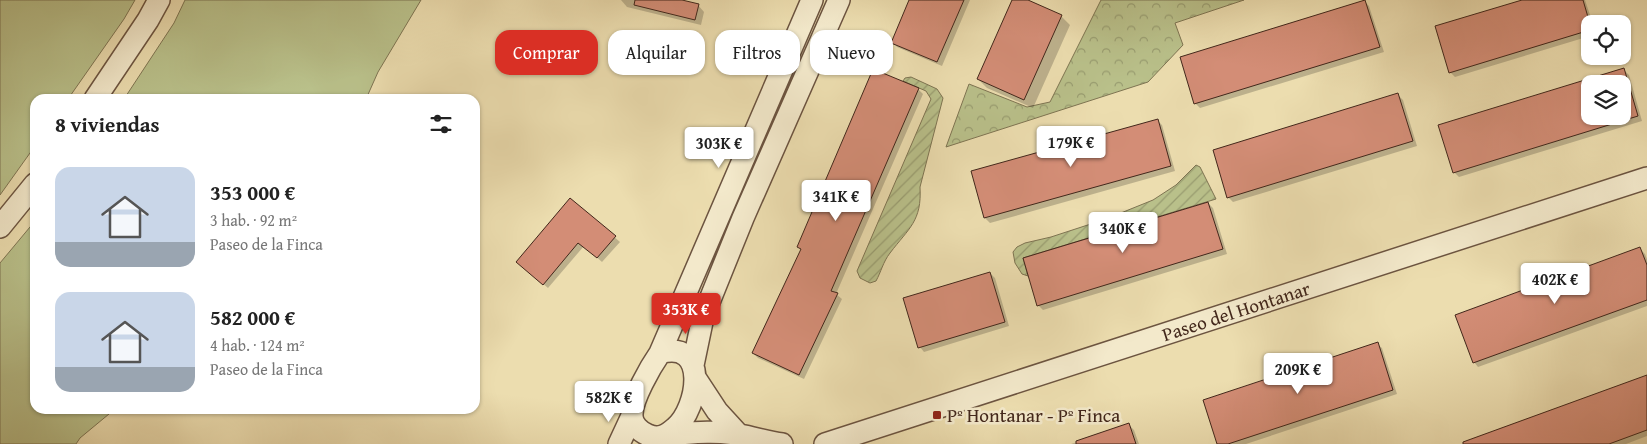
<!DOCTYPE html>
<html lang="es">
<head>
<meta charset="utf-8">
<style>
	:root { --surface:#fff; --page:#f6f6f6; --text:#222; --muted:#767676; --accent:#d93025 }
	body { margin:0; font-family:"Gentium Book Plus",serif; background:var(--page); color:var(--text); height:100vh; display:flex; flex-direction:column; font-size:19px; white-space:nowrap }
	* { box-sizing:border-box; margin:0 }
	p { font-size:16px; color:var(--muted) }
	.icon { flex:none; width:28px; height:28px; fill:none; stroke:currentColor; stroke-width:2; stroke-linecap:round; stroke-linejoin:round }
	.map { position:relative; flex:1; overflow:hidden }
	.sheet { position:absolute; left:30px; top:94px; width:450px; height:320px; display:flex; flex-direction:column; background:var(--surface); border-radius:15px; box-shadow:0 1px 4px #0004 }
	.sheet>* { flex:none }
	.top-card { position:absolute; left:495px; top:30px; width:475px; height:45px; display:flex; gap:10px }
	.buttons { position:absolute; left:1581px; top:15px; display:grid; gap:10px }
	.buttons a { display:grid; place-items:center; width:50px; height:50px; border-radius:10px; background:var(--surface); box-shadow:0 1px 4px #0004; font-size:25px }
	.price { position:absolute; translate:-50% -42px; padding:0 11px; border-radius:5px; background:#fff; color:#222; font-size:16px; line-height:32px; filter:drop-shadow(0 1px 2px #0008) }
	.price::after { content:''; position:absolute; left:50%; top:30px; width:15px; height:11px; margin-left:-8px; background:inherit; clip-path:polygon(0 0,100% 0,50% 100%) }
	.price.current { background:var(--accent); color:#fff }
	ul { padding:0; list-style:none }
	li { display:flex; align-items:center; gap:15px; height:125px; padding:0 25px }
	li span { display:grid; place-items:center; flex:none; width:140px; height:100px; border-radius:15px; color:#555 }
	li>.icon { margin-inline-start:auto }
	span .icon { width:60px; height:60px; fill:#fffc; stroke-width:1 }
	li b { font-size:21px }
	h2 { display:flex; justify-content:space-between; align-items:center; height:60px; padding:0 25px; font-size:21px }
	.pill { padding:0 18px; border-radius:15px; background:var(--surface); box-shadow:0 1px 4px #0004; font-size:18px; line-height:45px }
	.pill.current { background:var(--accent); color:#fff }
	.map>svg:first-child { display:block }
	.grass { fill:#b9c08a; stroke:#7e7452 }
	.park { fill:url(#park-crowns); stroke:#7e7452 }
	.garden { fill:url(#garden-furrows); stroke:#7e7452 }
	.shadow { fill:#0003; fill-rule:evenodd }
	.building { fill:#d38d76; stroke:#42271b; fill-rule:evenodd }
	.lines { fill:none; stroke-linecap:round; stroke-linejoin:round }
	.street-casing { stroke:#6c5440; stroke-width:24 }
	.street { stroke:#f3e9cb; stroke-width:21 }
	.poi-dot { fill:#8f2418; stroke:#f3e9cb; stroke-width:2 }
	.labels { text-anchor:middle; stroke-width:5; stroke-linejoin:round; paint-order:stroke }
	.street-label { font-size:19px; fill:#42271b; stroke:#f3e9cb }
	.poi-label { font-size:19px; fill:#42271b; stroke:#f3e9cb; text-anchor:start }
</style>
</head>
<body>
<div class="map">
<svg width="1647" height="444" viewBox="0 0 1647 444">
	<defs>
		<pattern id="park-crowns" width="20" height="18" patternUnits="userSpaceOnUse" patternTransform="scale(1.25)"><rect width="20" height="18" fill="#b9c08a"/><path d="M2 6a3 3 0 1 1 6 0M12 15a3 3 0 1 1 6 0" fill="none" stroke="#989c70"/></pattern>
		<pattern id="garden-furrows" width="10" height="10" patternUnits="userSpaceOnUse" patternTransform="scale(1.25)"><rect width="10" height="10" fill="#b9c08a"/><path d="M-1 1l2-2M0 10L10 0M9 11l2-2" fill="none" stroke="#989c70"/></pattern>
	</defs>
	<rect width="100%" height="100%" fill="#ecddaf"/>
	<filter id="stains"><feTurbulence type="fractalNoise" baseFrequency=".004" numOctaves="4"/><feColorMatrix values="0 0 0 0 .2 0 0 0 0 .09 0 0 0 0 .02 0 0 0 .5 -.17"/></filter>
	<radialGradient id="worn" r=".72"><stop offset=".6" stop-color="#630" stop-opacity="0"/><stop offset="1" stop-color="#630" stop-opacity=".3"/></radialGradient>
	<path class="grass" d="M 0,0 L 135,0 L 124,19 L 68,99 L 35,99 L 35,146 L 0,195 Z
		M 185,0 L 421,0 L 378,72 L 366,99 L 124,99 L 174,23 Z
		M 35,221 L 35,409 L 115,409 L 80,438 L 76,444 L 0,444 L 0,263 Z"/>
	<path class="park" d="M 1101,0 L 1244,0 L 1175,23 L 1183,45 L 1148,82 L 946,147 L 969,84 L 1027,107 L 1050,102 Z"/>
	<path class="garden" d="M 911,77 L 937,89 L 943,98 L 920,187 C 922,221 909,228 890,253 C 883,262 881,272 876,281 L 870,283 L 860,278 L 857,271 L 931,99 L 926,91 L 903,81 L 905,78 Z
		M 1196,165 L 1200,167 L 1216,199 L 1023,258 L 1028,276 L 1022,274 L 1015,263 L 1013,252 L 1017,247 L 1025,243 L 1051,237 L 1106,219 L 1153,200 L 1176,185 Z"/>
	<path class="shadow" d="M 621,0 L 677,0 L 698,5 L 704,12 L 701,25 L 627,7 Z
		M 911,0 L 970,0 L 942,66 L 897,47 L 893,42 Z
		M 1014,0 L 1025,0 L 1061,16 L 1070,25 L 1033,108 L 987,88 L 978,79 Z
		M 1527,0 L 1585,0 L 1593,24 L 1590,24 L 1590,36 L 1455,77 L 1450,72 Z
		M 1365,2 L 1369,6 L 1384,52 L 1200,108 L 1195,103 Z
		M 1624,70 L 1629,75 L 1642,121 L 1459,177 L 1454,172 L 1440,126 ZM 1590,84 L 1622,84 L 1622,116 L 1590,116 Z
		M 918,89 L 923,94 L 836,294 L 842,299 L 804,379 L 758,358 L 753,353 L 802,250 L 798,246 Z
		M 1398,95 L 1403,100 L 1417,146 L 1233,202 L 1228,197 Z
		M 1157,120 L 1162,125 L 1175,171 L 990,223 L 985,218 L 972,171 Z
		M 571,199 L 620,242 L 602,262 L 584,246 L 548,288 L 522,266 Z
		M 1208,203 L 1213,208 L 1227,254 L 1043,310 L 1038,305 Z
		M 1640,249 L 1645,254 L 1647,259 L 1647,306 L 1478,367 L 1474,362 Z
		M 990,273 L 995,278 L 1009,326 L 924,352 L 920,347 Z
		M 1377,344 L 1382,348 L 1397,394 L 1246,444 L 1218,444 Z
		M 1647,376 L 1647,436 L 1626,444 L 1462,444 Z
		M 1129,425 L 1134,430 L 1139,444 L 1071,444 Z"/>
	<path class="building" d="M 635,0 L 682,0 L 699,4 L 695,20 L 634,5 Z
		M 909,0 L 964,0 L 937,62 L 891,43 Z
		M 1012,0 L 1028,0 L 1062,15 L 1024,100 L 977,79 Z
		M 1365,0 L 1380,47 L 1194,104 L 1180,57 Z
		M 1522,0 L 1583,0 L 1590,24 L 1590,30 L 1449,73 L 1435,26 Z
		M 1624,68 L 1638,116 L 1453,173 L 1438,125 ZM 1590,84 L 1622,84 L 1622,116 L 1590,116 Z
		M 873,69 L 919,88 L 831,291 L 838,293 L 799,375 L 752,353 L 801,249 L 797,247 Z
		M 1398,93 L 1413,141 L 1227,198 L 1213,150 Z
		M 1158,119 L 1171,166 L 984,218 L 971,171 Z
		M 570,198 L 616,236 L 597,258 L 578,243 L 543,285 L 516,262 Z
		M 1208,202 L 1223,249 L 1037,306 L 1023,258 Z
		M 1640,247 L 1647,265 L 1647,300 L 1473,363 L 1455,315 Z
		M 990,272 L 1005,322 L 918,348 L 903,298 Z
		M 1378,342 L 1393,390 L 1228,444 L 1217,444 L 1203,400 Z
		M 1647,375 L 1647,430 L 1609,444 L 1463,444 L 1463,442 Z
		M 1129,423 L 1136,444 L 1076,444 L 1076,441 Z"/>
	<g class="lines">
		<defs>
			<path id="street" d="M 95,99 L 148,20 L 159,0
				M 0,227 L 35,184
				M 660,353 C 709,339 699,408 675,428 C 667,435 659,440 648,435 C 640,432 632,424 632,416 C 631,400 651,366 660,353 L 812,0
				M 693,365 L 703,317 L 743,218 L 839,0
				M 696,379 L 717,411 L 739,435
				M 667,435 C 691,433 716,430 740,435 C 755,438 768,442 782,444
				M 619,444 L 632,416
				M 825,444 L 1647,178"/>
		</defs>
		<use href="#street" class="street-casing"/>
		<use href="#street" class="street"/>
	</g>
	<rect class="poi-dot" x="932" y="410" width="10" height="10" rx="2.5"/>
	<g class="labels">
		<g class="street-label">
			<text transform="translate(1236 311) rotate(-18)" y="7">Paseo del Hontanar</text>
		</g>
		<g class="poi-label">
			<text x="947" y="422">Pº Hontanar - Pº Finca</text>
		</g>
	</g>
	<rect width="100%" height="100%" filter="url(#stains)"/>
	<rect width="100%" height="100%" fill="url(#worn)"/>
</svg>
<div class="buttons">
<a><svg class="icon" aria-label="locate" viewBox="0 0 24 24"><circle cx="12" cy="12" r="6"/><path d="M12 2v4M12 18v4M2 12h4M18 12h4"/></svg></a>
<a><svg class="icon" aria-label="layers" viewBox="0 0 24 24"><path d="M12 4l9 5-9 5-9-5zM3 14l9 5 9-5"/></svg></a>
</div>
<b class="price" style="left:1071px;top:168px">179K €</b>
<b class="price" style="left:719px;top:169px">303K €</b>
<b class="price" style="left:836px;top:222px">341K €</b>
<b class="price" style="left:1123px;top:254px">340K €</b>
<b class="price" style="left:1555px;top:305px">402K €</b>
<b class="price current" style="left:686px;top:335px">353K €</b>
<b class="price" style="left:1298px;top:395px">209K €</b>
<b class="price" style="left:609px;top:423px">582K €</b>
<div class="top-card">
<a class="pill current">Comprar</a>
<a class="pill">Alquilar</a>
<a class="pill">Filtros</a>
<a class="pill">Nuevo</a>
</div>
<section class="sheet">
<h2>8 viviendas<svg class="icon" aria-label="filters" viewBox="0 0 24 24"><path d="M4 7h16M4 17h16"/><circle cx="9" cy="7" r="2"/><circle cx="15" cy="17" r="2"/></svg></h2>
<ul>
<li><span style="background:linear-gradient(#c9d6e8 75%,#9aa5b1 0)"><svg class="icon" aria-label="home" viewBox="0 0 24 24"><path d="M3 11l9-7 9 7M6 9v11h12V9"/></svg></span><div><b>353 000 €</b><p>3 hab. · 92 m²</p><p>Paseo de la Finca</p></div></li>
<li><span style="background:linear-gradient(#c9d6e8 75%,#9aa5b1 0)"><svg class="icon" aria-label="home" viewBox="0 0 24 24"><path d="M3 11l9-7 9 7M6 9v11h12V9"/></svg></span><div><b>582 000 €</b><p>4 hab. · 124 m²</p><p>Paseo de la Finca</p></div></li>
</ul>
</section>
</div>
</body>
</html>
